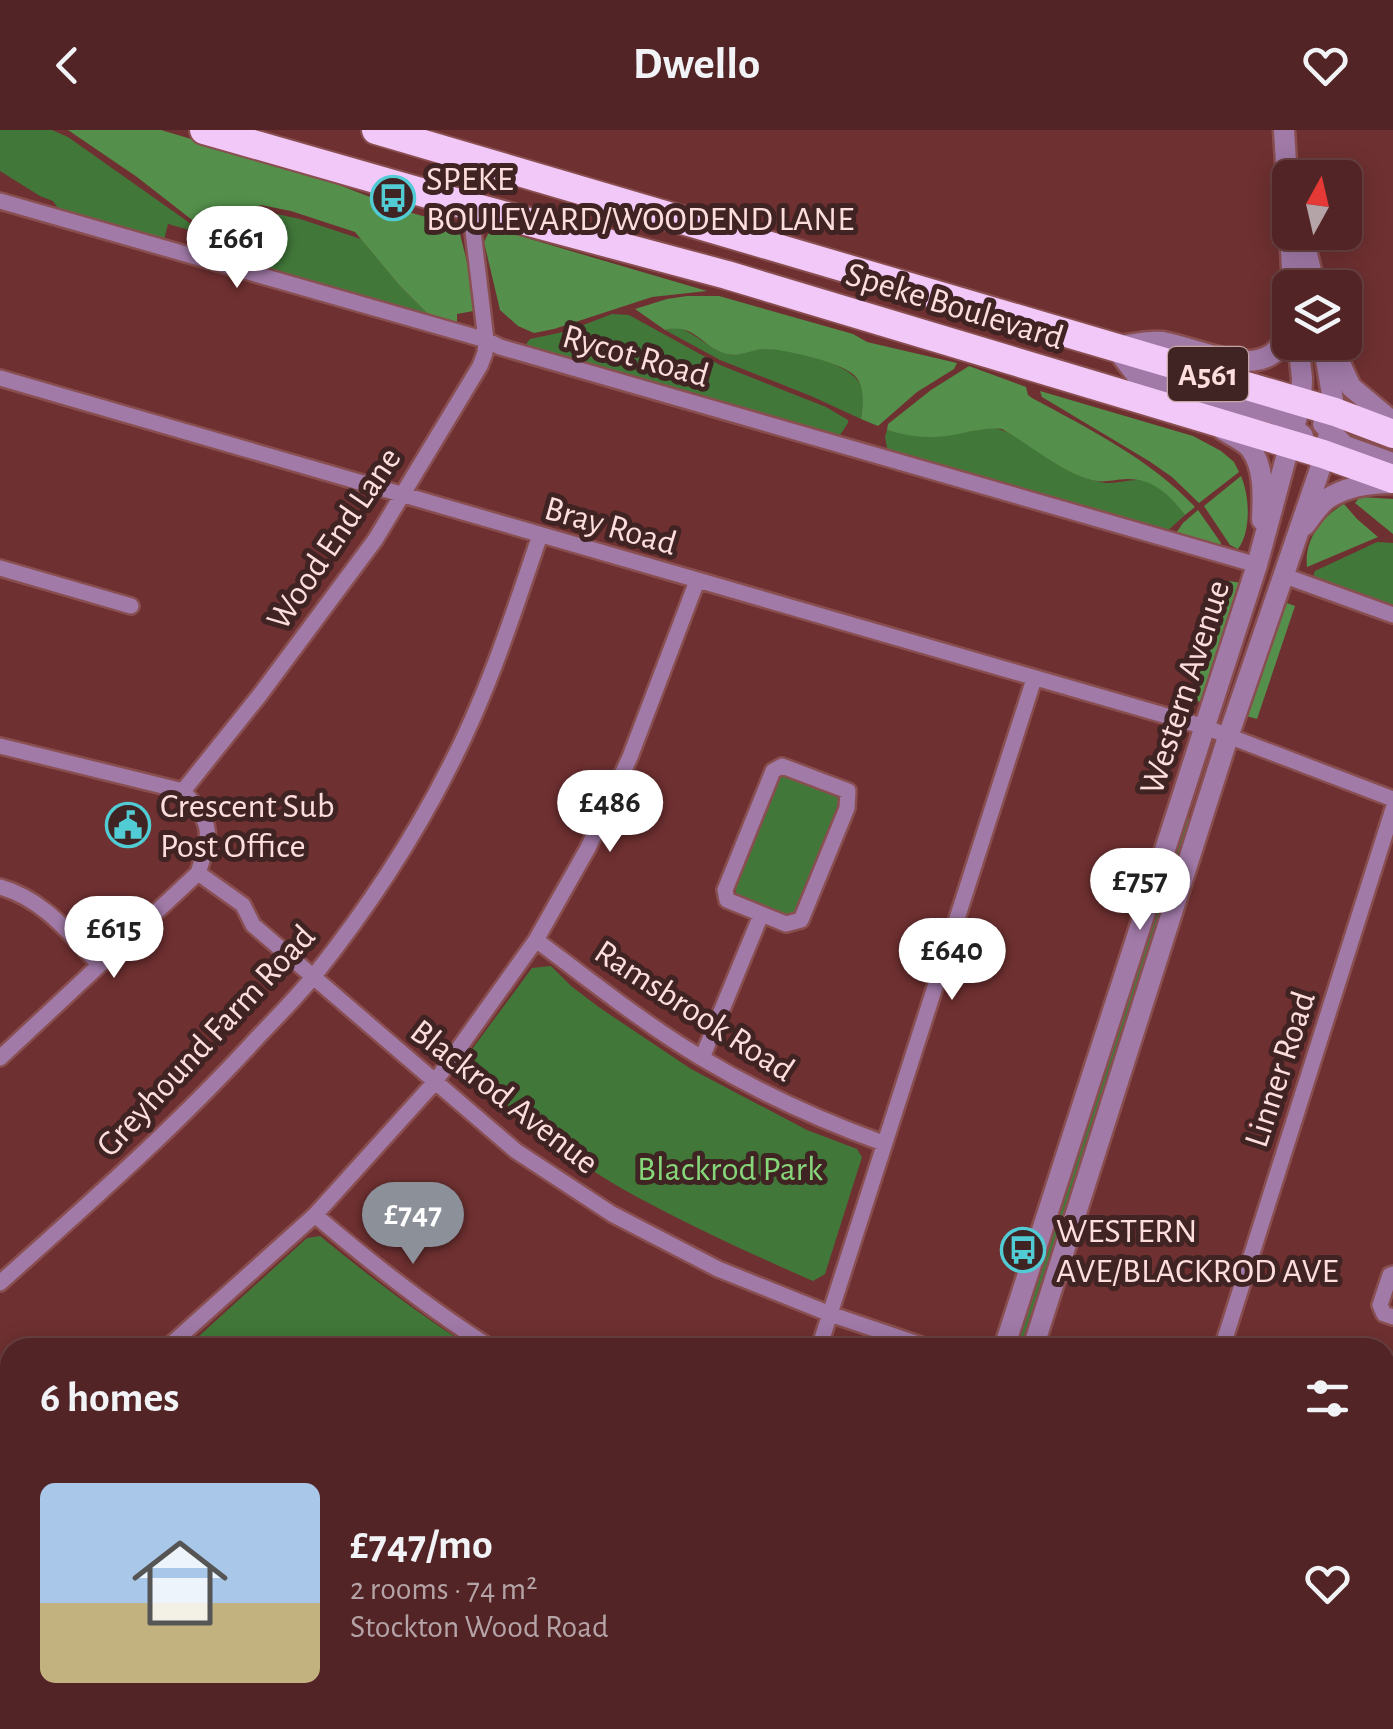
<!DOCTYPE html>
<html lang="en">
<head>
<meta charset="utf-8">
<style>
	:root { --surface:#532425; --page:#592c2d; --text:#f1f3f6; --muted:#b5a4a7; --line:#694142; --accent:#8c9099 }
	body { margin:0; font-family:"Alegreya Sans",sans-serif; background:var(--page); color:var(--text); height:100vh; display:flex; flex-direction:column; font-size:38px; white-space:nowrap }
	* { box-sizing:border-box; margin:0 }
	p { font-size:32px; color:var(--muted) }
	.icon { flex:none; width:55px; height:55px; fill:none; stroke:currentColor; stroke-width:2; stroke-linecap:round; stroke-linejoin:round }
	.map { position:relative; flex:1; overflow:hidden }
	.side { position:absolute; left:0px; top:1208px; width:1395px; height:392px; display:flex; flex-direction:column; background:var(--surface); border-radius:30px 30px 0 0; box-shadow:0 5px 25px #0003,0 0 0 2px var(--line) }
	.side>* { flex:none }
	.needle { width:65px; rotate:8deg }
	.buttons { position:absolute; left:1272px; top:30px; display:grid; gap:20px }
	.buttons a { display:grid; place-items:center; width:90px; height:90px; border-radius:15px; background:var(--surface); box-shadow:0 5px 25px #0003,0 0 0 2px var(--line); font-size:50px }
	.price { position:absolute; translate:-50% -85px; padding:0 22px; border-radius:35px; background:#fff; color:#222; font-size:32px; line-height:65px; filter:drop-shadow(0 2px 5px #0008) }
	.price::after { content:''; position:absolute; left:50%; top:60px; width:30px; height:22px; margin-left:-15px; background:inherit; clip-path:polygon(0 0,100% 0,50% 100%) }
	.price.selected { background:var(--accent); color:#fff }
	ul { padding:0; list-style:none }
	li { display:flex; align-items:center; gap:30px; height:250px; padding:0 40px }
	li+li { border-top:2px solid var(--line) }
	li span { display:grid; place-items:center; flex:none; width:280px; height:200px; border-radius:15px; color:#555 }
	li>.icon { margin-inline-start:auto }
	span .icon { width:120px; height:120px; fill:#fffc; stroke-width:1 }
	li b { font-size:42px }
	h2 { display:flex; justify-content:space-between; align-items:center; height:120px; padding:0 40px; font-size:42px }
	header { display:flex; justify-content:space-between; align-items:center; height:130px; padding:0 40px; background:var(--surface); font-size:45px; font-weight:700 }
	.map>svg:first-child { display:block }
	.green { fill:#417839 }
	.forest { fill:#54904b }
	.lines { fill:none; stroke-linecap:round; stroke-linejoin:round }
	.minor-casing { stroke:#894f50; stroke-width:20 }
	.tertiary-casing { stroke:#894f50; stroke-width:25 }
	.trunk-casing { stroke:#894f50; stroke-width:32 }
	.minor { stroke:#a17aa8; stroke-width:15 }
	.tertiary { stroke:#a17aa8; stroke-width:20 }
	.trunk { stroke:#f2c8f9; stroke-width:28 }
	.labels { text-anchor:middle; stroke-width:10; stroke-linejoin:round; paint-order:stroke }
	.shield { fill:#402323; stroke:#c5a6a5; stroke-width:2.5 }
	.shield-label { font-size:32px; font-weight:bold; fill:#fededd }
	.poi-label { font-size:35px; fill:#fededd; stroke:#402323; text-anchor:start }
	.street-label { font-size:35px; fill:#fededd; stroke:#402323 }
	.park-label { font-size:35px; fill:#86d67a; stroke:#402323 }
</style>
</head>
<body>
<header><svg class="icon" aria-label="back" viewBox="0 0 24 24"><path d="M15 5l-7 7 7 7"/></svg>Dwello<svg class="icon" aria-label="heart" viewBox="0 0 24 24"><path d="M12 20l-8-8c-3-5 5-10 8-4 3-6 11-1 8 4z"/></svg></header>
<div class="map">
<svg width="1393" height="1599" viewBox="0 0 1393 1599">
	<rect width="100%" height="100%" fill="#6f3031"/>
	<path class="green" d="M 0,0 L 52,0 L 68,7 L 194,96 L 193,101 L 168,94 L 164,110 L 58,78 L 53,71 L 40,66 L 0,41 Z
		M 263,81 L 300,89 L 361,109 L 400,156 L 433,189 L 207,121 L 208,107 Z
		M 612,184 L 629,185 L 720,235 L 826,277 L 848,290 L 848,293 L 838,308 L 525,216 L 530,209 L 568,201 Z
		M 676,197 C 696,203 709,219 724,223 C 738,228 750,219 763,219 C 786,217 855,233 862,258 C 865,267 862,280 861,289 L 811,266 L 720,230 L 665,200 Z
		M 989,297 C 1023,302 1045,332 1076,344 C 1085,348 1097,352 1106,353 C 1122,354 1135,346 1152,353 C 1166,360 1176,373 1185,385 L 1165,403 L 888,323 L 885,307 L 887,300 C 920,311 955,305 989,297 Z
		M 1377,412 L 1393,413 L 1393,481 L 1312,451 L 1315,441 Z
		M 784,644 L 835,662 L 840,670 L 799,778 L 793,785 L 782,786 L 736,766 L 736,754 L 775,649 Z
		M 1188,688 L 1196,690 L 1022,1217 L 1011,1218 Z
		M 551,836 L 571,856 L 600,878 L 691,939 L 807,1000 L 857,1019 L 862,1027 L 825,1144 L 813,1151 C 754,1125 696,1099 639,1068 C 576,1034 518,989 464,942 L 464,930 L 532,838 Z
		M 320,1106 C 369,1146 418,1184 471,1217 L 187,1217 L 307,1108 Z
		M 235,1590 L 344,1590 L 344,1597 L 239,1599 Z
		M 350,1590 L 681,1590 L 678,1599 L 351,1599 Z"/>
	<path class="forest" d="M 68,0 L 161,0 L 318,47 L 412,83 L 458,96 L 479,180 L 457,184 L 457,197 L 433,189 L 400,156 L 355,102 L 291,81 L 261,75 L 205,100 L 137,47 Z
		M 496,99 L 707,161 L 652,167 L 554,199 L 534,203 L 518,196 L 500,180 L 484,112 L 489,102 Z
		M 687,166 L 719,166 L 853,204 L 867,212 L 957,233 L 954,239 L 917,262 L 878,296 L 861,289 C 863,275 866,256 854,245 C 840,232 785,219 765,219 C 752,219 741,227 727,224 C 703,219 695,192 665,200 L 635,179 L 667,169 Z
		M 969,236 L 1026,257 L 1028,265 L 1032,268 C 1089,299 1150,329 1195,377 L 1185,385 C 1170,366 1155,349 1128,349 C 1104,350 1102,356 1075,344 C 1049,332 1027,313 1002,299 C 985,297 970,302 953,305 C 929,309 909,307 887,300 L 888,294 L 931,260 Z
		M 1040,261 L 1193,306 L 1221,321 L 1234,332 L 1239,342 L 1199,373 L 1172,347 L 1149,331 L 1042,267 Z
		M 1241,346 C 1250,367 1251,402 1238,419 L 1230,415 L 1204,376 Z
		M 1360,367 L 1393,369 L 1393,404 L 1355,373 Z
		M 1344,374 L 1357,389 L 1378,407 L 1307,437 C 1304,409 1322,387 1344,374 Z
		M 1198,380 L 1221,413 L 1220,420 L 1174,406 L 1183,393 Z
		M 1229,451 L 1242,453 L 1202,572 L 1191,570 Z
		M 1284,472 L 1295,476 L 1257,589 L 1246,586 Z"/>
	<g class="lines">
		<defs>
			<path id="minor" d="M 0,71 L 486,210 L 500,217 L 1257,435
				M 0,248 L 1205,597 L 1393,669
				M 0,438 L 131,476
				M 1285,446 L 1393,485
				M 0,616 L 183,661
				M 782,636 L 848,661 L 847,678 L 801,790 L 786,794 L 727,770 L 725,760 L 773,641 Z
				M 198,743 L 243,775 L 253,795 L 516,1021 L 612,1084 L 718,1139 L 830,1184 L 930,1218
				M 0,757 C 43,769 69,803 99,834
				M 536,810 C 590,850 643,893 700,927 C 758,962 819,990 883,1013
				M 0,928 L 198,743 C 212,701 213,695 183,661 L 259,566 L 375,410 L 480,236 L 485,223 L 486,210 L 473,101 L 473,77
				M 702,928 L 761,785
				M 315,1085 C 371,1133 428,1178 491,1218
				M 1393,1144 L 1390,1145 L 1380,1175 L 1384,1184 L 1393,1187
				M 0,1153 C 88,1074 177,996 257,908 C 276,888 296,868 313,847 C 365,782 412,711 449,638 C 488,563 513,485 540,405
				M 167,1218 L 315,1085 L 434,953 L 536,810 L 588,718 L 630,627 L 697,451
				M 819,1218 L 1034,549
				M 1222,1218 L 1393,679
				M 0,1261 L 10,1272
				M 1385,1354 L 1393,1357
				M 1385,1543 L 1393,1545
				M 213,1590 L 216,1599
				M 0,1594 L 3,1599
				M 694,1599 L 697,1590
				M 1097,1599 L 1100,1590
				M 1255,1599 L 1258,1590"/>
			<path id="tertiary" d="M 1284,0 L 1290,97
				M 1290,102 L 1293,158
				M 1302,102 L 1315,158
				M 1290,190 C 1278,261 1207,220 1163,212 C 1148,210 1130,215 1115,217 L 1137,246 L 1278,285 L 1303,306
				M 1330,212 L 1351,257 L 1393,292
				M 1323,294 L 1345,316 L 1393,333
				M 1223,300 C 1231,305 1244,311 1250,318 C 1265,337 1263,368 1262,390
				M 1305,395 C 1311,387 1319,375 1327,369 C 1345,357 1371,353 1392,353
				M 1004,1218 L 1257,435 L 1301,272 L 1302,248 L 1298,212
				M 1033,1218 L 1228,607 L 1319,342 L 1335,282 L 1323,212
				M 877,1599 L 880,1590
				M 906,1599 L 909,1590"/>
			<path id="trunk" d="M 204,0 L 473,77 L 727,145 L 1323,324 L 1393,349
				M 376,0 L 1335,282 L 1393,304"/>
		</defs>
		<use href="#minor" class="minor-casing"/>
		<use href="#tertiary" class="tertiary-casing"/>
		<use href="#trunk" class="trunk-casing"/>
		<use href="#minor" class="minor"/>
		<use href="#tertiary" class="tertiary"/>
		<use href="#trunk" class="trunk"/>
	</g>
	<defs>
		<symbol id="bus-ring" viewBox="-11 -11 22 22"><circle r="9.5" fill="#402323" stroke="#51ccd4" stroke-width="1.5"/><path d="M-5-6H5V4H4V6H2V4H-2V6H-4V4H-5ZM-3.5-4V0h7V-4ZM-3.5 1.2v1.5H-2V1.2ZM2 1.2v1.5H3.5V1.2Z" fill="#51ccd4"/></symbol>
		<symbol id="civic-ring" viewBox="-11 -11 22 22"><circle r="9.5" fill="#402323" stroke="#51ccd4" stroke-width="1.5"/><path d="M-.6-6.5H3V-4.5H.6V-3L4-1V1h2V6H-6V1h2V-1L-.6-3ZM-1.2 2.5V6h2.4V2.5Z" fill="#51ccd4"/></symbol>
	</defs>
	<g fill-rule="evenodd">
		<use href="#bus-ring" x="368" y="43" width="50" height="50"/>
		<use href="#civic-ring" x="103" y="670" width="50" height="50"/>
		<use href="#bus-ring" x="998" y="1095" width="50" height="50"/>
	</g>
	<g class="labels">
		<rect class="shield" x="1168" y="217" width="80" height="54" rx="8"/>
		<g class="shield-label">
			<text x="1208" y="255">A561</text>
		</g>
		<g class="poi-label">
			<text x="426" y="60">SPEKE<tspan x="426" dy="40">BOULEVARD/WOODEND LANE</tspan></text>
			<text x="160" y="687">Crescent Sub<tspan x="160" dy="40">Post Office</tspan></text>
			<text x="1056" y="1112">WESTERN<tspan x="1056" dy="40">AVE/BLACKROD AVE</tspan></text>
		</g>
		<g class="street-label">
			<text transform="translate(955 175) rotate(17)" y="12">Speke Boulevard</text>
			<text transform="translate(636 225) rotate(16)" y="12">Rycot Road</text>
			<text transform="translate(611 395) rotate(16)" y="12">Bray Road</text>
			<text transform="translate(333 408) rotate(-56)" y="12">Wood End Lane</text>
			<text transform="translate(1184 557) rotate(-72)" y="12">Western Avenue</text>
			<text transform="translate(695 880) rotate(33)" y="12">Ramsbrook Road</text>
			<text transform="translate(205 910) rotate(-47)" y="12">Greyhound Farm Road</text>
			<text transform="translate(1279 939) rotate(-72)" y="12">Linner Road</text>
			<text transform="translate(505 966) rotate(38)" y="12">Blackrod Avenue</text>
		</g>
		<g class="park-label">
			<text x="730" y="1050">Blackrod Park</text>
		</g>
	</g>
</svg>
<div class="buttons">
<a><svg class="needle" viewBox="-14 -14 28 28"><path d="M0-13l5 13h-10z" fill="#e53935"/><path d="M0 13l5-13h-10z" fill="#b5a4a7"/></svg></a>
<a><svg class="icon" aria-label="layers" viewBox="0 0 24 24"><path d="M12 4l9 5-9 5-9-5zM3 14l9 5 9-5"/></svg></a>
</div>
<b class="price" style="left:237px;top:161px">£661</b>
<b class="price" style="left:610px;top:725px">£486</b>
<b class="price" style="left:1140px;top:803px">£757</b>
<b class="price" style="left:114px;top:851px">£615</b>
<b class="price" style="left:952px;top:873px">£640</b>
<b class="price selected" style="left:413px;top:1137px">£747</b>
<section class="side">
<h2>6 homes<svg class="icon" aria-label="filters" viewBox="0 0 24 24"><path d="M4 7h16M4 17h16"/><circle cx="9" cy="7" r="2"/><circle cx="15" cy="17" r="2"/></svg></h2>
<ul>
<li><span style="background:linear-gradient(#a9c7e8 60%,#c2b280 0)"><svg class="icon" aria-label="home" viewBox="0 0 24 24"><path d="M3 11l9-7 9 7M6 9v11h12V9"/></svg></span><div><b>£747/mo</b><p>2 rooms · 74 m²</p><p>Stockton Wood Road</p></div><svg class="icon" aria-label="heart" viewBox="0 0 24 24"><path d="M12 20l-8-8c-3-5 5-10 8-4 3-6 11-1 8 4z"/></svg></li>
</ul>
</section>
</div>
</body>
</html>
